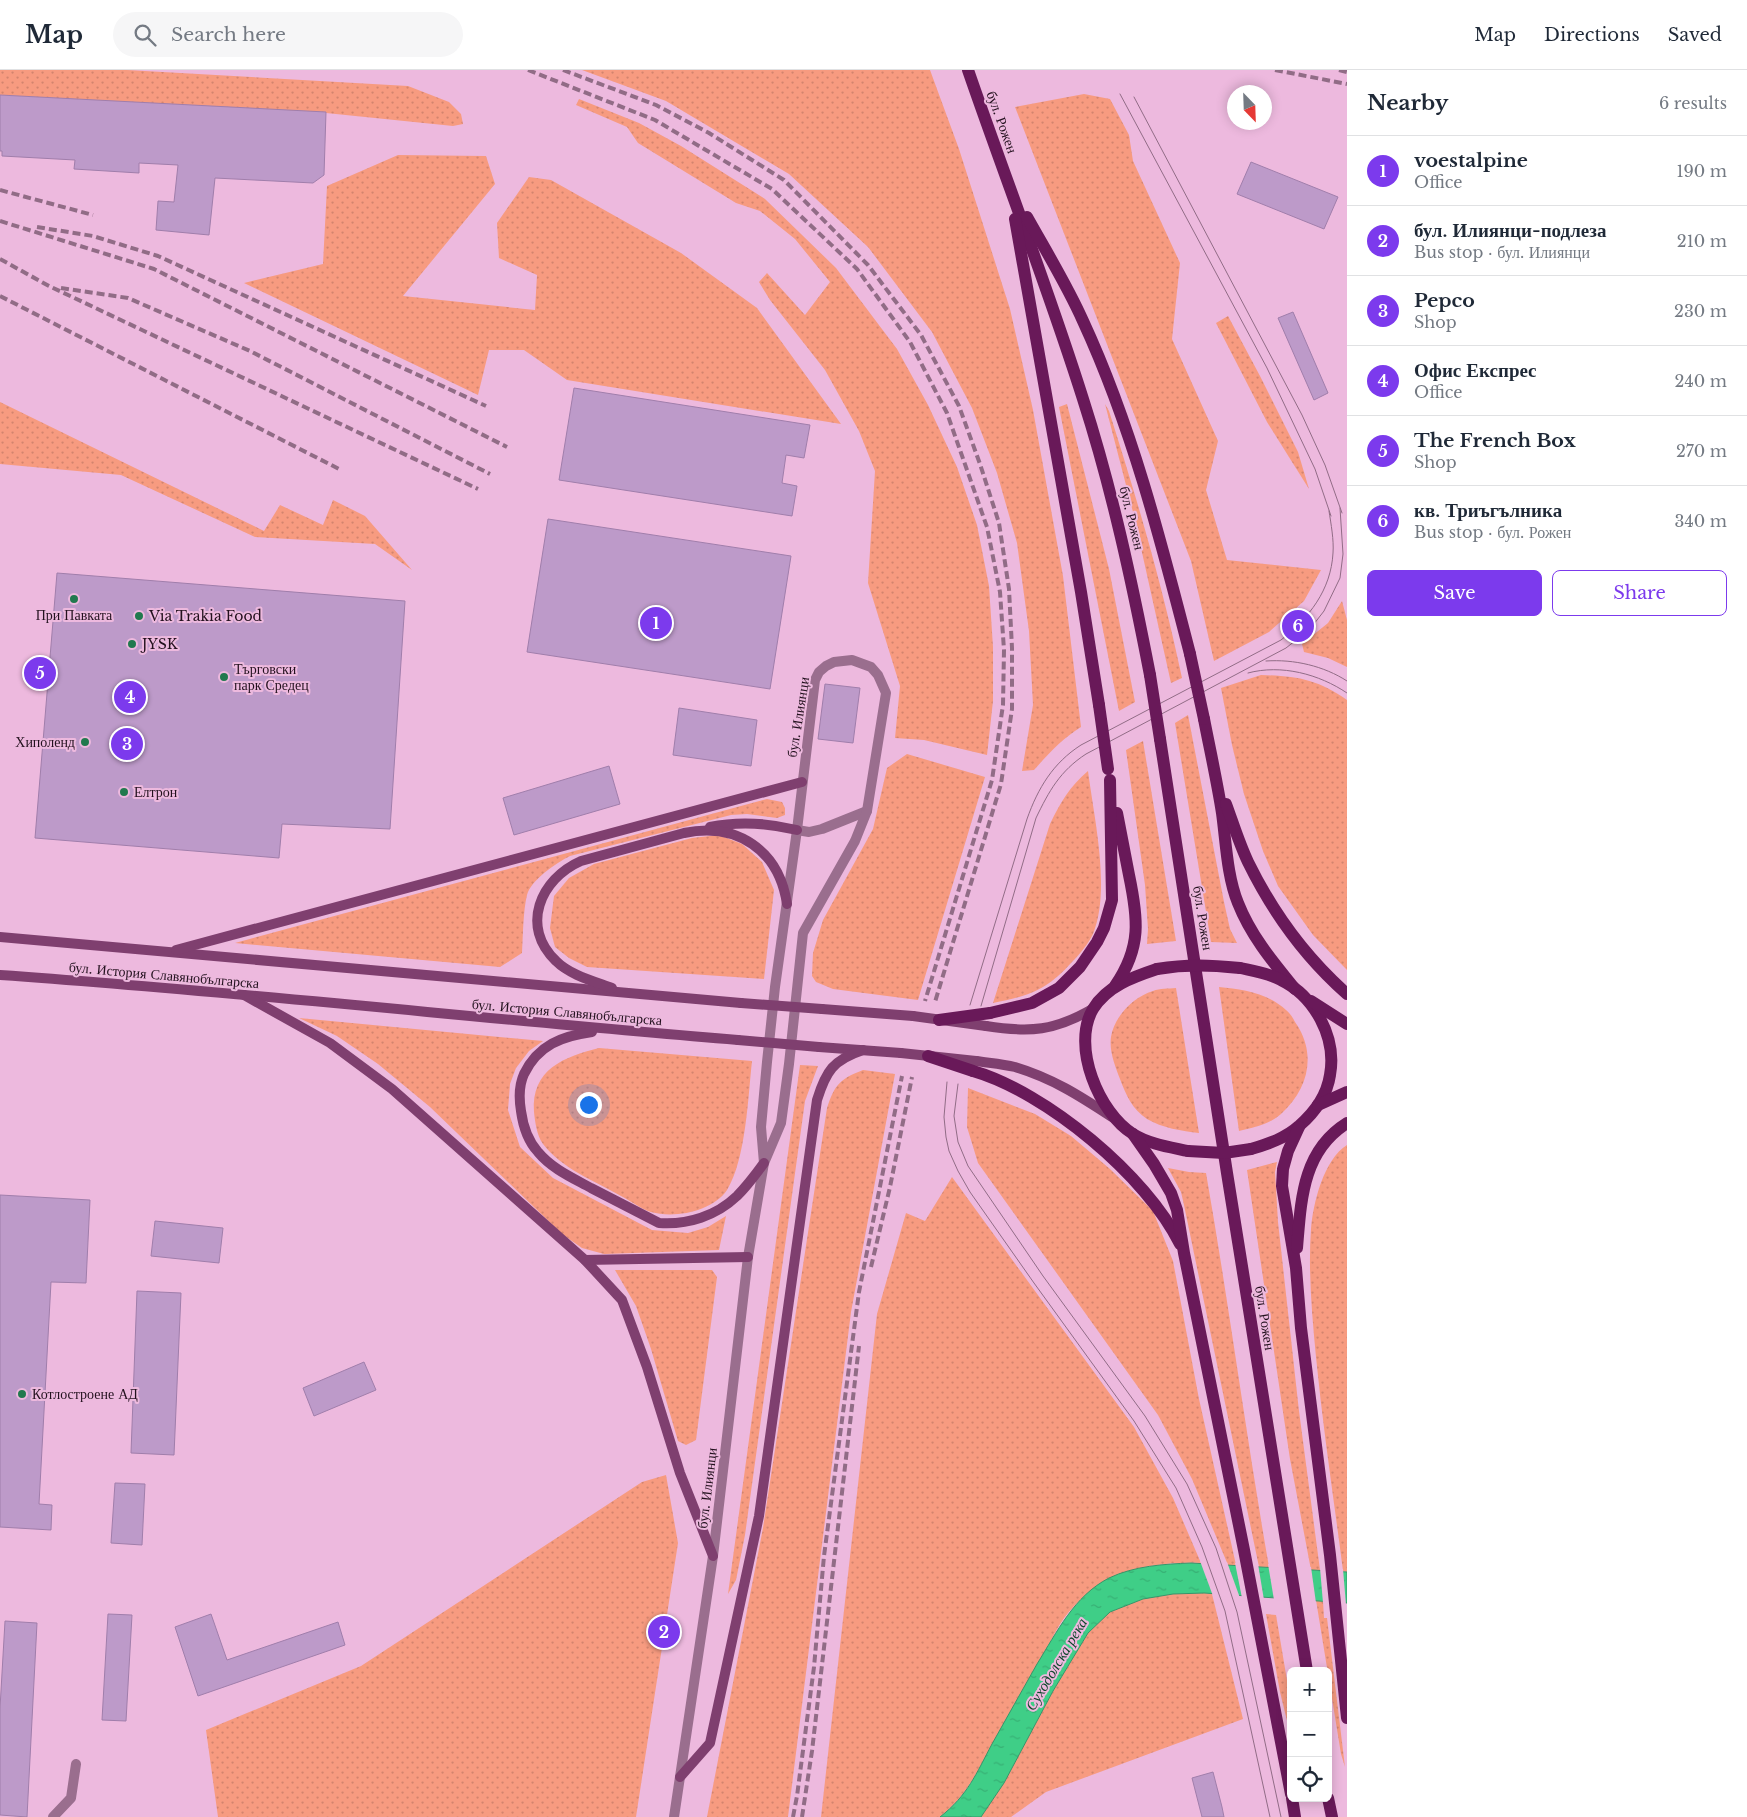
<!DOCTYPE html>
<meta charset="utf-8">
<style>
:root{--surface:#fff;--page:#f6f6f7;--text:#1f2937;--muted:#747a83;--line:#e0e1e3;--accent:#7c3aed}
body{margin:0;font-family:"Libre Baskerville",serif;background:var(--page);color:var(--text)}
.controls{position:absolute;right:15px;bottom:15px;display:grid;overflow:hidden;border-radius:8px;box-shadow:0 2px 12px #0003}
.controls button{width:45px;height:45px;display:grid;place-items:center;padding:0;border:0;border-bottom:1px solid var(--line);background:var(--surface);color:var(--text);font:25px sans-serif}
.compass{position:absolute;left:1227px;top:15px;width:45px;height:45px;border-radius:50%;background:var(--surface);box-shadow:0 2px 12px #0003;rotate:157deg}
.you{position:absolute;left:588px;top:1034px;width:18px;height:18px;margin:-12px;border:4px solid #fff;border-radius:50%;background:#1a73e8;box-shadow:0 0 0 8px #1a73e833}
.badge{display:grid;place-items:center;width:32px;height:32px;border-radius:50%;background:var(--accent);color:#fff;font-size:16px;font-weight:700}
.pin{position:absolute;translate:-50% -50%;border:2px solid #fff;box-shadow:0 1px 5px #0006}
.list{margin:0;padding:0;list-style:none}
h2{display:flex;justify-content:space-between;align-items:center;height:65px;margin:0;padding:0 20px;font-size:21px}
h2 small{font-size:16px;font-weight:400;color:var(--muted)}
.list li{display:grid;grid-template-columns:32px 1fr auto;gap:15px;align-items:center;box-sizing:border-box;height:70px;padding:0 20px;border-top:1px solid var(--line)}
.list b{display:block;font-size:19px;white-space:nowrap}
.list p{margin:0;font-size:16px;white-space:nowrap;color:var(--muted)}
.list em{font-size:16px;font-style:normal;color:var(--muted)}
.actions{display:flex;gap:10px;padding:15px 20px}
.actions a{flex:1;padding:11px 0;border:1px solid var(--accent);border-radius:8px;text-align:center;font-size:18px;color:var(--accent)}
.actions .main{background:var(--accent);color:#fff}
.icon{flex:none;width:28px;height:28px;fill:none;stroke:currentColor;stroke-width:2;stroke-linecap:round;stroke-linejoin:round}
.map{position:relative;flex:none;width:1347px;height:1747px;overflow:hidden}
header{display:flex;align-items:center;gap:30px;box-sizing:border-box;height:70px;padding:0 25px;background:var(--surface);border-bottom:1px solid var(--line)}
header strong{font-size:24px}
nav{display:flex;gap:28px;margin-inline-start:auto;font-size:18px}
.search{width:350px;height:45px;background:var(--page);display:flex;align-items:center;gap:12px;box-sizing:border-box;padding:0 18px;border-radius:28px;color:var(--muted);font-size:19px}
main{display:flex}
aside{flex:1;background:var(--surface)}
.map>svg:first-child{display:block}
</style>
<header>
<strong>Map</strong>
<div class="search"><svg class="icon" aria-label="search" viewBox="0 0 24 24"><circle cx="10" cy="10" r="6"/><path d="M15 15l6 6"/></svg>Search here</div>
<nav><a>Map</a><a>Directions</a><a>Saved</a></nav>
</header>
<main>
<div class="map">
<svg width="1347" height="1747" viewBox="0 0 1347 1747">
<defs>
<pattern id="grass-dots" width="8" height="8" patternUnits="userSpaceOnUse" patternTransform="scale(1.25)"><rect width="8" height="8" fill="#f79b80"/><path d="M2 2h.1M6 6h.1" fill="none" stroke="#d3846e" stroke-width="1.8" stroke-linecap="round"/></pattern>
<pattern id="water-ripples" width="26" height="14" patternUnits="userSpaceOnUse" patternTransform="scale(1.25)"><rect width="26" height="14" fill="#3fce87"/><path d="M2 4q2-2 4 0t4 0M15 11q2-2 4 0t4 0" fill="none" stroke="#37b074"/></pattern>
</defs>
<rect width="100%" height="100%" fill="#edb9de"/>
<g fill="url(#grass-dots)">
<path d="M0,0H127L408,16L449,32L461,44L463,54L453,56L326,43L0,25Z"/>
<path d="M582,0H930L959,79L1010,239L1033,340L1063,506L1081,657C1062,669 1049,683 1034,700L1022,701L1033,635L1029,561L1017,473L997,403L972,338L932,262L868,177L789,104L666,31Z"/>
<path d="M1084,24L1110,29L1129,65L1133,91L1180,193L1172,269L1218,371L1206,420L1227,490L1321,500L1304,531L1269,562L1214,591L1191,491L1015,37Z"/>
<path d="M579,29L639,53L681,76L765,129L836,198L897,279L928,335L957,397L977,455L989,516L993,577V631L987,685L924,670L895,668L900,616L868,513L875,401L859,361L825,300L770,230L759,212L767,203L805,245L830,212L795,169L760,141L736,133L638,73L627,57L576,35Z"/>
<path d="M398,85L486,86L495,114L403,226L535,240L537,205L499,188L497,153L529,107L551,110L681,183L757,238L841,354L567,310L524,280H489L478,325L244,213L323,194L327,116Z"/>
<path d="M1228,246L1260,306L1298,382L1309,419L1267,352L1216,253Z"/>
<path d="M0,332L264,461L280,435L323,455L333,430L365,446L412,500L375,474L255,467L121,405L0,394Z"/>
<path d="M1067,334L1109,499L1135,632L1119,641L1059,337Z"/>
<path d="M1105,334L1109,341C1137,429 1163,517 1182,608L1171,613L1133,442Z"/>
<path d="M1342,531L1347,550V597L1328,588L1304,582L1302,574L1328,553Z"/>
<path d="M1261,605C1296,606 1317,609 1347,630V900L1313,865L1278,816L1263,781L1244,724L1232,675L1221,618Z"/>
<path d="M1188,645L1224,832L1230,859L1237,873L1211,872L1175,653Z"/>
<path d="M1143,671L1176,871L1147,874L1148,859L1145,815L1126,680Z"/>
<path d="M907,684L985,707L918,930L833,919L816,912L812,906L813,883L823,850L873,759L887,698Z"/>
<path d="M1088,701C1094,748 1111,820 1093,864C1088,874 1080,884 1072,892C1047,920 1029,926 993,933L1050,754C1060,733 1070,716 1088,701Z"/>
<path d="M767,729L782,732L785,738V745L777,748L747,744L731,745L570,786C556,793 531,810 527,825C523,841 523,867 522,883L500,897L235,873Z"/>
<path d="M719,765L742,774L762,792L774,820L764,909L587,897L569,888L555,877L550,858L554,826L569,808L594,794L692,768Z"/>
<path d="M1219,917C1242,919 1268,923 1286,940C1290,943 1293,948 1295,952C1317,983 1309,1019 1281,1044C1270,1054 1253,1058 1239,1061Z"/>
<path d="M1176,918L1199,1063C1182,1061 1162,1058 1147,1049C1132,1039 1126,1025 1120,1009C1115,996 1109,981 1111,967C1114,947 1133,927 1153,921C1160,918 1168,919 1176,918Z"/>
<path d="M299,948L543,971L529,981L516,998L510,1014L508,1040L520,1077L553,1108L652,1160L688,1163L708,1157L726,1146L719,1180L604,1184L582,1178L562,1164L430,1037L378,994L337,966Z"/>
<path d="M599,978L752,991C748,1027 746,1089 727,1120C713,1141 675,1149 651,1142C641,1139 631,1131 621,1126C595,1111 562,1099 543,1074C537,1066 535,1052 534,1042C531,999 564,987 599,978Z"/>
<path d="M800,995L818,996L805,1031L745,1465L736,1510L728,1524Z"/>
<path d="M863,1000L895,1004L851,1242L788,1747H707L763,1458L827,1038C835,1014 840,1009 863,1000Z"/>
<path d="M968,1018L1035,1044L1071,1066L1110,1099L1153,1141L1173,1191L1199,1329L1236,1495H1228L1192,1409L1158,1345L978,1093L967,1057Z"/>
<path d="M1347,1075V1502L1343,1501C1334,1430 1323,1359 1316,1287C1312,1245 1308,1201 1311,1159C1313,1133 1324,1089 1347,1075Z"/>
<path d="M1277,1092L1275,1102L1278,1152L1299,1341L1320,1500H1311L1290,1389L1247,1100Z"/>
<path d="M1168,1098L1189,1102L1206,1103C1229,1234 1246,1366 1269,1497H1259L1184,1135L1181,1122Z"/>
<path d="M952,1107L1134,1357L1173,1428L1201,1493C1149,1491 1102,1502 1068,1543C1057,1556 1050,1574 1041,1589C1025,1616 1009,1643 994,1671C977,1702 968,1724 940,1747H821L877,1244L906,1143L925,1151Z"/>
<path d="M615,1200H712L717,1207L696,1370L686,1375L678,1371L651,1279L636,1236Z"/>
<path d="M666,1405L678,1473L636,1747H218L206,1660L361,1596L642,1412Z"/>
<path d="M1204,1523L1212,1524L1243,1649L1046,1722L1011,1747H981L1004,1713L1053,1621L1088,1563L1110,1542L1143,1529L1173,1524Z"/>
<path d="M1316,1530L1323,1531L1324,1548H1327L1345,1697L1341,1684Z"/>
<path d="M1266,1544L1276,1545L1291,1634V1667L1280,1622Z"/>
</g>
<path fill="url(#water-ripples)" stroke="#379568" d="M1191,1493L1347,1502V1533L1204,1523L1173,1524L1143,1529L1110,1542L1088,1563L1053,1621L1004,1713L983,1744L981,1747H940C968,1725 976,1704 992,1674C1007,1647 1022,1621 1037,1594C1057,1562 1074,1526 1109,1508C1134,1496 1164,1494 1191,1493Z"/>
<g fill="#edb9de">
<path d="M1200,1491L1227,1492L1240,1528L1213,1526Z"/>
<path d="M1235,1493L1258,1494L1264,1530L1242,1528Z"/>
<path d="M1268,1494L1311,1497L1316,1533L1274,1530Z"/>
<path d="M1320,1498L1343,1499L1346,1535L1323,1533Z"/>
</g>
<g fill="#bd9ac9" stroke="#a07eab">
<path d="M0,25L326,42L324,105L313,113L215,108L209,165L156,160L158,131L174,132L178,95L139,93V103L74,99L75,90L2,86V81H0Z"/>
<path d="M1251,92L1338,127L1324,159L1237,124Z"/>
<path d="M1293,242L1328,323L1314,330L1278,248Z"/>
<path d="M574,318L810,355L804,388L786,385L782,413L797,416L792,446L559,410Z"/>
<path d="M548,449L791,486L770,619L527,582Z"/>
<path d="M57,503L405,531L390,759L282,754L279,788L35,768Z"/>
<path d="M825,614L860,618L853,673L818,669Z"/>
<path d="M679,638L757,650L751,696L673,685Z"/>
<path d="M609,696L620,734L514,765L503,728Z"/>
<path d="M0,1125L90,1130L86,1213L51,1212L39,1434L52,1435L51,1460L0,1457Z"/>
<path d="M155,1151L223,1158L219,1193L151,1186Z"/>
<path d="M137,1221L181,1223L174,1385L131,1383Z"/>
<path d="M364,1292L376,1320L314,1346L303,1318Z"/>
<path d="M115,1413L145,1414L142,1475L111,1473Z"/>
<path d="M108,1544L132,1545L126,1651L102,1650Z"/>
<path d="M211,1544L227,1590L338,1552L345,1575L198,1626L175,1557Z"/>
<path d="M5,1551L37,1553L27,1747L0,1745V1638Z"/>
<path d="M1213,1702L1222,1737L1224,1747H1202L1192,1708Z"/>
</g>
<g fill="none" stroke-linecap="round" stroke-linejoin="round">
<path stroke="#9a6e8e" stroke-width="10" d="M53,1747L71,1728L76,1694"/>
<g stroke="#9a6e8e" stroke-width="10">
<path d="M797,760L809,762L822,759L867,741"/>
<path d="M674,1747L713,1486L748,1187L764,1093L781,1053L789,994L803,863L855,771L867,741L886,623L878,605L871,597L852,590L834,592L826,596L819,602L815,610L797,760L775,917L767,992L761,1057L764,1093"/>
</g>
<g stroke="#7f3f6f" stroke-width="10">
<path d="M710,757C739,751 768,753 797,760"/>
<path d="M0,867L741,933"/>
<path d="M176,880L802,712"/>
<path d="M0,905C246,922 492,950 738,970"/>
<path d="M612,918C593,911 570,905 556,891C520,857 540,809 581,791L684,763C737,752 779,780 787,834"/>
<path d="M244,925L330,973L392,1019L585,1190L622,1230L647,1297L680,1403L713,1486"/>
<path d="M822,939L913,946"/>
<path d="M986,956C1030,963 1055,961 1094,938"/>
<path d="M592,962C562,966 538,975 524,1004C519,1015 519,1029 521,1041C523,1056 528,1071 538,1082C552,1099 573,1108 591,1118C614,1130 636,1141 659,1153C688,1155 716,1146 737,1126C747,1116 756,1104 764,1093"/>
<path d="M819,977L901,983"/>
<path d="M976,991C989,993 1002,994 1015,997C1052,1008 1080,1026 1112,1047"/>
<path d="M585,1190L748,1187"/>
<path d="M680,1707L710,1673L759,1446L817,1030C826,1001 833,990 863,980"/>
</g>
<g stroke="#691959" stroke-width="12">
<path d="M968,0C1006,110 1048,218 1083,329C1112,419 1132,512 1150,605"/>
<path d="M1027,147C1046,181 1067,215 1083,251C1132,357 1161,471 1190,584"/>
<path d="M1015,149L1081,522L1099,635"/>
<path d="M1204,649C1210,680 1217,711 1222,743C1226,772 1227,806 1238,833C1251,866 1273,892 1295,919"/>
<path d="M1160,669L1227,1103L1307,1601"/>
<path d="M1226,734C1233,753 1239,773 1248,792C1272,841 1305,887 1347,924"/>
<path d="M1240,898C1254,901 1268,903 1281,910C1314,926 1337,967 1330,1005C1327,1025 1314,1043 1299,1056C1286,1068 1268,1074 1251,1079"/>
<path d="M1157,899C1133,907 1107,916 1093,939C1071,976 1099,1043 1133,1064C1149,1074 1170,1077 1188,1081"/>
<path d="M1115,916C1142,877 1138,848 1129,805C1125,784 1121,764 1117,743"/>
<path d="M1311,931L1347,954"/>
<path d="M990,943L1032,933L1059,918L1080,897L1097,872L1104,858L1112,830L1110,710"/>
<path d="M973,1001C1046,1022 1147,1106 1180,1174"/>
<path d="M1318,1035L1347,1022"/>
<path d="M1299,1057L1288,1081L1283,1099L1282,1116L1296,1198L1301,1258L1330,1485L1347,1648"/>
<path d="M1133,1064L1154,1094L1171,1123L1177,1140L1184,1183L1244,1480L1291,1724"/>
<path d="M1297,1178C1301,1131 1302,1081 1347,1053"/>
<path d="M1292,1728L1295,1747"/>
<path d="M1328,1728L1332,1747"/>
</g>
<g stroke="#916c86" stroke-width="1">
<path d="M1120,24L1267,298L1315,399L1331,446"/>
<path d="M1134,27L1302,345L1325,395L1342,443"/>
<path d="M1266,591C1294,589 1324,596 1347,611"/>
<path d="M1248,603C1281,594 1319,604 1347,623"/>
<path d="M970,935L1027,749C1038,718 1053,693 1081,675L1281,570C1309,548 1331,520 1333,483C1334,470 1331,454 1329,441"/>
<path d="M981,936L1036,748C1049,721 1060,701 1086,684L1286,578L1310,559L1324,541L1340,508L1343,484L1340,438"/>
<path d="M947,1012L944,1047L946,1067L949,1081L958,1101L970,1122L1034,1213L1134,1351L1176,1418L1202,1477L1225,1541L1270,1747"/>
<path d="M958,1014L954,1046L958,1072L968,1096L1043,1206L1145,1346L1187,1414L1216,1478L1237,1542L1281,1747"/>
</g>
<g stroke="#916c86" stroke-width="4" stroke-dasharray="8 4" stroke-linecap="butt">
<path d="M528,0L655,50L772,119L857,199L910,272L947,343L987,457L1000,522L1004,580L1003,635L992,710L925,931"/>
<path d="M563,0L656,35L709,63L784,110L868,195L921,265L959,336L980,394L999,453L1009,519L1012,578V639L1001,714L935,932"/>
<path d="M1275,0L1347,14"/>
<path d="M1339,0L1347,2"/>
<path d="M0,120L93,145"/>
<path d="M0,151L154,199L507,377"/>
<path d="M37,157L93,166L158,186L486,336"/>
<path d="M0,189L49,216L478,419"/>
<path d="M61,218L128,228L250,281L490,404"/>
<path d="M0,226L341,400"/>
<path d="M871,1197L890,1117L912,1007"/>
<path d="M793,1747L797,1726L814,1597L824,1486L859,1222L902,1006"/>
<path d="M802,1747L812,1681L859,1276"/>
</g>
<g stroke="#7f3f6f" stroke-width="10">
<path d="M741,933L822,939"/>
<path d="M913,946L986,956"/>
<path d="M738,970L819,977"/>
<path d="M901,983L976,991"/>
</g>
<g stroke="#691959" stroke-width="12">
<path d="M1190,584L1204,649"/>
<path d="M1150,605L1160,669"/>
<path d="M1099,635L1108,699"/>
<path d="M1157,899C1187,894 1210,895 1240,898"/>
<path d="M939,950L990,943"/>
<path d="M928,986L973,1001"/>
<path d="M1188,1081L1224,1083L1251,1079"/>
</g>
</g>
<g fill="#21794e" stroke="#edb9de" stroke-width="2">
<circle cx="74" cy="529" r="5"/>
<circle cx="139" cy="546" r="5"/>
<circle cx="132" cy="574" r="5"/>
<circle cx="224" cy="607" r="5"/>
<circle cx="85" cy="672" r="5"/>
<circle cx="124" cy="722" r="5"/>
<circle cx="22" cy="1324" r="5"/>
</g>
<g text-anchor="middle" dominant-baseline="central" stroke-width="4" stroke-linejoin="round" paint-order="stroke">
<g font-size="14" fill="#23111e" stroke="#edb9de">
<text transform="translate(1002 52) rotate(70)">бул. Рожен</text>
<text transform="translate(1132 448) rotate(76)">бул. Рожен</text>
<text transform="translate(798 647) rotate(-81)">бул. Илиянци</text>
<text transform="translate(1203 848) rotate(81)">бул. Рожен</text>
<text transform="translate(164 905) rotate(5)">бул. История Славянобългарска</text>
<text transform="translate(567 942) rotate(5)">бул. История Славянобългарска</text>
<text transform="translate(1265 1248) rotate(81)">бул. Рожен</text>
<text transform="translate(707 1418) rotate(-83)">бул. Илиянци</text>
</g>
<g font-size="14" fill="#23111e" stroke="#edb9de" text-anchor="start">
<text x="74" y="545" text-anchor="middle">При Павката</text>
<text x="149" y="546">Via Trakia Food</text>
<text x="142" y="574">JYSK</text>
<text x="234" y="599">Търговски<tspan x="234" dy="16">парк Средец</tspan></text>
<text x="75" y="672" text-anchor="end">Хиполенд</text>
<text x="134" y="722">Елтрон</text>
<text x="32" y="1324">Котлостроене АД</text>
</g>
<g font-size="15" font-style="italic" fill="#0d472b" stroke="#edb9de">
<text transform="translate(1056 1594) rotate(-59)">Суходолска река</text>
</g>
</g>
</svg>
<div class="controls">
<button>+</button>
<button>−</button>
<button><svg class="icon" aria-label="locate" viewBox="0 0 24 24"><circle cx="12" cy="12" r="6"/><path d="M12 2v4M12 18v4M2 12h4M18 12h4"/></svg></button>
</div>
<svg class="compass" viewBox="-18 -18 36 36"><path d="M0-13l5 13h-10z" fill="#e53935"/><path d="M0 13l5-13h-10z" fill="#747a83"/></svg>
<div class="you"></div>
<div class="pin badge" style="left:656px;top:553px">1</div>
<div class="pin badge" style="left:664px;top:1562px">2</div>
<div class="pin badge" style="left:127px;top:674px">3</div>
<div class="pin badge" style="left:130px;top:627px">4</div>
<div class="pin badge" style="left:40px;top:603px">5</div>
<div class="pin badge" style="left:1298px;top:556px">6</div>
</div>
<aside>
<h2>Nearby<small>6 results</small></h2>
<ul class="list">
<li><span class="badge">1</span><div><b>voestalpine</b><p>Office</p></div><em>190 m</em></li>
<li><span class="badge">2</span><div><b>бул. Илиянци-подлеза</b><p>Bus stop · бул. Илиянци</p></div><em>210 m</em></li>
<li><span class="badge">3</span><div><b>Pepco</b><p>Shop</p></div><em>230 m</em></li>
<li><span class="badge">4</span><div><b>Офис Експрес</b><p>Office</p></div><em>240 m</em></li>
<li><span class="badge">5</span><div><b>The French Box</b><p>Shop</p></div><em>270 m</em></li>
<li><span class="badge">6</span><div><b>кв. Триъгълника</b><p>Bus stop · бул. Рожен</p></div><em>340 m</em></li>
</ul>
<div class="actions"><a class="main">Save</a><a>Share</a></div>
</aside>
</main>
